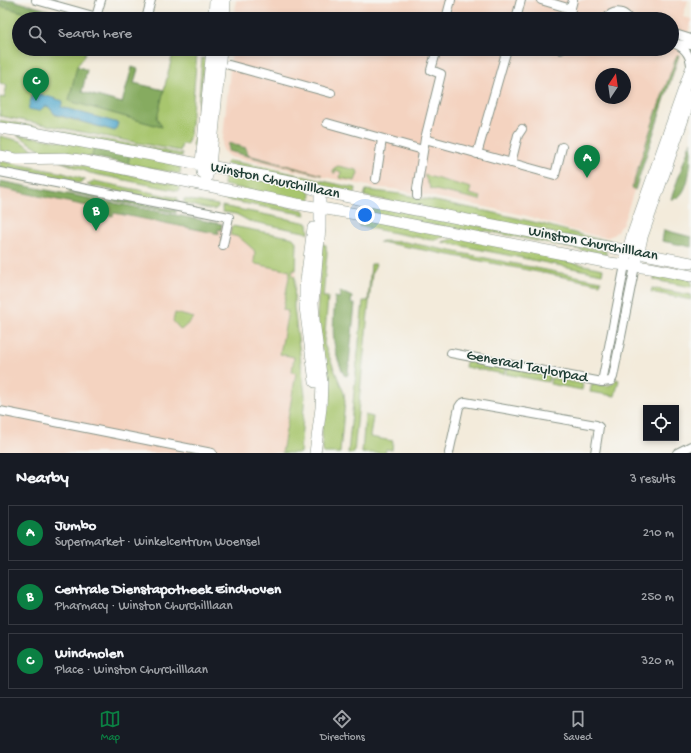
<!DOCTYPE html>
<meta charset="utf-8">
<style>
:root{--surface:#171b24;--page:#20242c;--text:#f1f3f6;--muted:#9ea1a6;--line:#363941;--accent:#0b8043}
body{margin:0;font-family:"Gochi Hand",sans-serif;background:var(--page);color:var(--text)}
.controls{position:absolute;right:12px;bottom:12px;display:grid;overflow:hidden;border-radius:0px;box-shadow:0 2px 6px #0003}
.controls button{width:36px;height:36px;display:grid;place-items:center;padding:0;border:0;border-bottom:1px solid var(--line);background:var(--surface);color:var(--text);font:20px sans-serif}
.compass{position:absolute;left:595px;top:68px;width:36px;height:36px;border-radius:50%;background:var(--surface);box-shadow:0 2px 6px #0003;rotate:13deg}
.you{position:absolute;left:365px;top:215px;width:14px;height:14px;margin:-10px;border:3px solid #fff;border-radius:50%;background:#1a73e8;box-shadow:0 0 0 6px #1a73e833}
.badge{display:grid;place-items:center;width:26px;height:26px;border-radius:50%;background:var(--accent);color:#fff;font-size:13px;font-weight:700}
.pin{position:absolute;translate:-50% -33px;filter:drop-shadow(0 1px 2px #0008)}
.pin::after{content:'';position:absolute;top:21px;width:14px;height:12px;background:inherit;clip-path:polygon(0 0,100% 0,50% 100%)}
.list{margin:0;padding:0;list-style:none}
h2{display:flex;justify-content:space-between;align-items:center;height:52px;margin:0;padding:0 16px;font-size:17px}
h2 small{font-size:13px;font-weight:400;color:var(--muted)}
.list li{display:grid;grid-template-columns:26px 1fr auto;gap:12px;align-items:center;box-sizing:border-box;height:56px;margin:0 8px 8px;padding:0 8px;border:1px solid var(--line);border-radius:0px}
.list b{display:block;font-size:15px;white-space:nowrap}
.list p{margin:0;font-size:13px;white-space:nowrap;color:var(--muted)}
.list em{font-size:13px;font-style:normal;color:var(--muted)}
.icon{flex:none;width:22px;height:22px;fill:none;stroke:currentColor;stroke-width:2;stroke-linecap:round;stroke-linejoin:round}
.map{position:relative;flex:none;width:691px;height:453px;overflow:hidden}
.search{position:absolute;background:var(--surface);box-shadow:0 2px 6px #0003;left:12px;right:12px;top:12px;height:44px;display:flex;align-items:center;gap:10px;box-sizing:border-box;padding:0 14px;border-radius:22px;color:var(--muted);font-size:15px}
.sheet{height:244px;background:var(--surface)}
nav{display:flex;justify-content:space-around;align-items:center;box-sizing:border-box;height:56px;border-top:1px solid var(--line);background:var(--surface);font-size:11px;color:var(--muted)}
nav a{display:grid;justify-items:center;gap:2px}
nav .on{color:var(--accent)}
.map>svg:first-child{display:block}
</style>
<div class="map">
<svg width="691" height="453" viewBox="0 0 691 453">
<rect width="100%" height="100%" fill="#f6f6f2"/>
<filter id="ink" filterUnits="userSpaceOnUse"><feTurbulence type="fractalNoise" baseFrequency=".025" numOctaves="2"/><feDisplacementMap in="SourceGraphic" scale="8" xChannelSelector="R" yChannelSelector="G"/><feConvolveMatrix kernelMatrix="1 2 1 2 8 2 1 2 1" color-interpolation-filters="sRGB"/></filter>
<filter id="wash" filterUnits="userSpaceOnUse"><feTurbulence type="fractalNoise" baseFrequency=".012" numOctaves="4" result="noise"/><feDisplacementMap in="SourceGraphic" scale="16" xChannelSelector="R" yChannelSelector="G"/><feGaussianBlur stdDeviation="0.9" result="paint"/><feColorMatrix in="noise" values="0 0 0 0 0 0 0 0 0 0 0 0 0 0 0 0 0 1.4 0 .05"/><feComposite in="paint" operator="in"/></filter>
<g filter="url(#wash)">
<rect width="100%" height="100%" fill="#f3ebdb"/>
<g fill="#f4d3c0" fill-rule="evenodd">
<path d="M236,0H688L683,17L691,19V23L623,223L616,232L613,235L608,237H600L564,228L528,216L495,209L394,189L373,187L230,157L225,153L222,147L232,49H672V19H235ZM601,74H625V98H601Z"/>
<path d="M0,183L259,232L294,261L297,267L289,314L299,349L303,394L299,453H0Z"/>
</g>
<g fill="#a8c66e" stroke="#648251" fill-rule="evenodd">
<path d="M0,6L50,19H19V49H86L84,57L77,66L69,101L162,127L157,118L174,49H184L197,53L190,135L187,144H182L180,151L0,116V97L4,98L7,85L0,83ZM33,93L63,101L61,107L118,123L115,131L55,115L49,107L45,106L42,108Z"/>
<path d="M202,58L208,59L203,73L196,146L192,145L196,133Z"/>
<path d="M0,120L182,154V157L0,124Z"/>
<path d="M17,135L94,146L92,157L51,156Z"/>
<path d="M0,136L20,141L43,156L0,153Z"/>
<path d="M130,153L181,163L180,174L128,164Z"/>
<path d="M0,161L63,173L86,180L78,183L0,169Z"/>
<path d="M60,161L179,185V191L90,173Z"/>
<path d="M228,161C271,167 313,180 356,188L355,194L225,164Z"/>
<path d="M338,166L357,170L358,173L355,181L340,178L341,172L336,170L335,173H333L334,168Z"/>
<path d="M225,172L300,186L311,192L310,203L224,185Z"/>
<path d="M424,175L471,188L469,194L481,197L480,200L431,189Z"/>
<path d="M94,181L178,198V203L87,185Z"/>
<path d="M366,190L400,194L495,213L546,225L596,239L609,240L608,244L364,196Z"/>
<path d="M223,193L303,210L306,215L222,199Z"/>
<path d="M184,199L218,205V207L214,210L186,204L184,202Z"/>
<path d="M363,203L606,251V255L487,231L475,232L361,213Z"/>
<path d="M222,206L308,223L309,233L249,221L236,214L223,212L222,210Z"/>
<path d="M360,218L451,235L431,240L359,226Z"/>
<path d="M232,226L290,237L293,238L297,243L296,270H293L292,276L295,277L294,307L305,395L300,453H282L296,373L292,372L294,357L280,354L288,311L283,310L290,271L256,264L254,262L255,253L254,250L239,237L230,235Z"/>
<path d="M461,237L542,253L556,259L603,269L602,274L442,242Z"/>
<path d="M382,241L405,242L601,281L600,284L398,245L379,242Z"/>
<path d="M322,244L326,245V249L327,253L323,297H328L324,344L344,393L345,402L340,453H323L317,316Z"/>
<path d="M371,264H376L372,273L354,453H348L363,301H368Z"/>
<path d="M655,272L691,279V287L654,280Z"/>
<path d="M652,288L691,295V300L651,292Z"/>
<path d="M175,313L194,318L181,330L173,321Z"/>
<path d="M473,360L506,366L504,374L465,367L466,362Z"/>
<path d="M508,367L550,375L548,382L506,374Z"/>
<path d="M551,378L583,384L582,390L550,384Z"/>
<path d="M616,379L619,380L615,396L590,392L592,383C601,385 612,389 616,379Z"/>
<path d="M365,415L373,417L370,437L393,441L392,450L386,449L385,453H362Z"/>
</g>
<g fill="#86ab61" stroke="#52744a">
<path d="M0,0H12L80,19H50L0,6Z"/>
<path d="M677,55H679L635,190L632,188L639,165L656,113Z"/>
<path d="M77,66L87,70L82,92L122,103L132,67L138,69L134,83L164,90L157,118L162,127L69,101Z"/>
<path d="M691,141C691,157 691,200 671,199Z"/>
<path d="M229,143L246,148L248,155L322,175L228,151Z"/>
<path d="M94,146L130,153L128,164L92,157Z"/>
<path d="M0,181L222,224L221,230L218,229V232L220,233V234L114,213L113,216L91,211L87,206L0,188Z"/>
<path d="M69,190L80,191L176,210V213L69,192Z"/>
<path d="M664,230L691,237V247L662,241Z"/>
<path d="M340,291L352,297L351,303L355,304L348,374L347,376L344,375C330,343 333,331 335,297L340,298Z"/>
</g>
<path fill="#4ca5ca" stroke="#36717f" d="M33,92L63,101L61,107L118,123L115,131L55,114L49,107L45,106L39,111L28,109Z"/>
</g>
<g filter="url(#ink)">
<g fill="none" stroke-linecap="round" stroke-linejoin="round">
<defs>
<g id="street">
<path d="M36,0L104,19"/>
<path d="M541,0L571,9"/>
<path d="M96,17L101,0"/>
<path d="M146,19L151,0"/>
<path d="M446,19L451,0"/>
<path d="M516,19L521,0"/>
<path d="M568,19L573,0"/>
<path d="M606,19C612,10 623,10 629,19"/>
<path d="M672,33L691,39"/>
<path d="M672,43C683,46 690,54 691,65"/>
<path d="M675,44L691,45"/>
<path d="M561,50V49"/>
<path d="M229,65L331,93"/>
<path d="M327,123L423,150"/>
<path d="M425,139L555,175L562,147"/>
<path d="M477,154L507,49"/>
<path d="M511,163L518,135L522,129"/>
<path d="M0,172L229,217L223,245"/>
<path d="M376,179L382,139"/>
<path d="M417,196V189L425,139L441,74L431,70L437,49"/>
<path d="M451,353L602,382L611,381L613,377L635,266"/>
<path d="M602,382L625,265"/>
<path d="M0,411L212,453"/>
<path d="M449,453L459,407L461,404L465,402L596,425L599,427L595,453"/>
<path d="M677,453L691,446"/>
</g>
<g id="secondary">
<path d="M214,19L215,0"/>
<path d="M224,19L225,0"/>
<path d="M0,128L29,132L295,182L320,191L359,199L691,263"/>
<path d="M0,156L16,159L65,158L80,160L297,204L356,214L610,263L650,268L691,276"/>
<path d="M202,172L201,163L212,49"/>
<path d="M204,185L210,166L221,49"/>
<path d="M313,228L305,288V307L315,382"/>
<path d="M626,258L632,236L691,69"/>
<path d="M637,260L642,237L691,96"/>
<path d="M315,453L321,408L322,383L314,320L313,302L320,228V191"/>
</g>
</defs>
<use href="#street" stroke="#899488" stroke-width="10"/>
<use href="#secondary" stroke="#899488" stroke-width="12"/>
<use href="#street" stroke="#fff" stroke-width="8"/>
<use href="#secondary" stroke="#fff" stroke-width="11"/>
</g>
</g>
<g text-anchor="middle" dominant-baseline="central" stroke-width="3" stroke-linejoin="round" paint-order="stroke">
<g font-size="15" fill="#1f3d34" stroke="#f6f6f2">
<text transform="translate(275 181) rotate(12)">Winston Churchilllaan</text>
<text transform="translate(593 244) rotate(11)">Winston Churchilllaan</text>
<text transform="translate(527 367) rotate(11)">Generaal Taylorpad</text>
</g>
</g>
</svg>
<div class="controls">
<button><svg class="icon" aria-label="locate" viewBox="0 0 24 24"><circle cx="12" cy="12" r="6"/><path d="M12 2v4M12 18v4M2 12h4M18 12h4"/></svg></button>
</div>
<svg class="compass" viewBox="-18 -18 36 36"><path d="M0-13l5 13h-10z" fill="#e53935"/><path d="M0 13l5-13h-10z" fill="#9ea1a6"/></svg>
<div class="you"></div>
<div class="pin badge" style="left:587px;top:178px">A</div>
<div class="pin badge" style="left:96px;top:231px">B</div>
<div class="pin badge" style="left:36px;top:101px">C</div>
<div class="search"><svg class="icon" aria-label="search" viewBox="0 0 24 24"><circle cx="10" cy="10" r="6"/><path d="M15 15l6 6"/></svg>Search here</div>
</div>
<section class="sheet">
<h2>Nearby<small>3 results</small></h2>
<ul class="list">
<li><span class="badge">A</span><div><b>Jumbo</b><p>Supermarket · Winkelcentrum Woensel</p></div><em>210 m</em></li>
<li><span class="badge">B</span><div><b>Centrale Dienstapotheek Eindhoven</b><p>Pharmacy · Winston Churchilllaan</p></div><em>250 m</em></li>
<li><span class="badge">C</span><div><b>Windmolen</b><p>Place · Winston Churchilllaan</p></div><em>320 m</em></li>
</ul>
</section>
<nav>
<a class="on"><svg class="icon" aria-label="map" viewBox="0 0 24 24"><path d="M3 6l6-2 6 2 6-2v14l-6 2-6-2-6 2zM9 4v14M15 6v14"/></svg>Map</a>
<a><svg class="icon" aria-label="directions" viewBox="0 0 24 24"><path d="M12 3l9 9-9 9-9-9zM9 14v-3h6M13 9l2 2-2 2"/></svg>Directions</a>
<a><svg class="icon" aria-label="saved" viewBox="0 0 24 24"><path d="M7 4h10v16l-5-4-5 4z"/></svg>Saved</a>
</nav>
